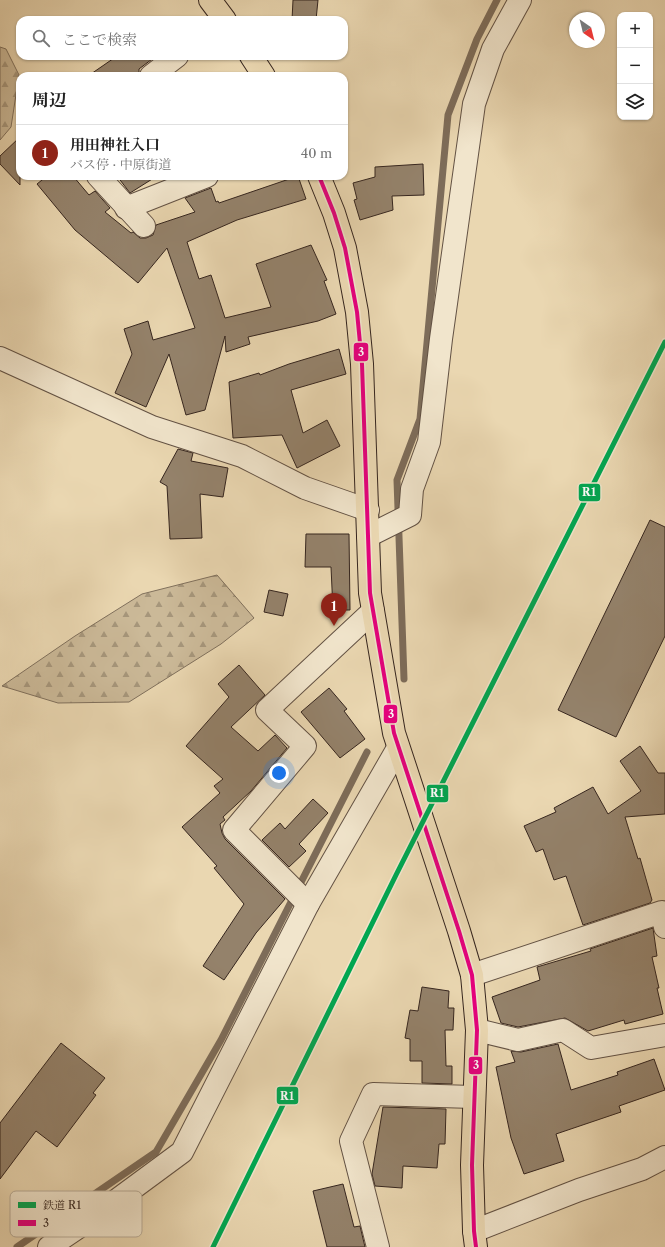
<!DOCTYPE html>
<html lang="ja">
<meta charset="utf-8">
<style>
:root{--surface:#fff;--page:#f2f2f2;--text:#222;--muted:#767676;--line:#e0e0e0;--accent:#8f2418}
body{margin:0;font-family:"Libre Caslon Text","Noto Serif JP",serif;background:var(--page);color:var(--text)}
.controls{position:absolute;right:12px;top:12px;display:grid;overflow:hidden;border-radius:8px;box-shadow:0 1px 3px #0004}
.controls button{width:36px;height:36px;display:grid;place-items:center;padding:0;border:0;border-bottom:1px solid var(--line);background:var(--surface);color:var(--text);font:20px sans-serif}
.compass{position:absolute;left:569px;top:12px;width:36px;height:36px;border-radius:50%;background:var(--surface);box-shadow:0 1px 3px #0004;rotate:145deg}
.you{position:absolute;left:279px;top:773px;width:14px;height:14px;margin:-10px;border:3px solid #fff;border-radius:50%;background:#1a73e8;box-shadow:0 0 0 6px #1a73e833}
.badge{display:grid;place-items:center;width:26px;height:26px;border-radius:50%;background:var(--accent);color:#fff;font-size:13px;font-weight:700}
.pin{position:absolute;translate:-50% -33px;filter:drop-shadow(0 1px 2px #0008)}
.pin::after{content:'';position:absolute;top:21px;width:14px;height:12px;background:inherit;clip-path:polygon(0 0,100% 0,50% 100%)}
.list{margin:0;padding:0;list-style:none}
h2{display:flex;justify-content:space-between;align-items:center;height:52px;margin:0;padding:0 16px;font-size:17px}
h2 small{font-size:13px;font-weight:400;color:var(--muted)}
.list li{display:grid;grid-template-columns:26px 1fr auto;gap:12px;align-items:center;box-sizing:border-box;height:56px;padding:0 16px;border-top:1px solid var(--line)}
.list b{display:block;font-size:15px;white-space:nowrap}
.list p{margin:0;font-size:13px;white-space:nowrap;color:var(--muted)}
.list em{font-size:13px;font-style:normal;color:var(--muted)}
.icon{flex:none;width:22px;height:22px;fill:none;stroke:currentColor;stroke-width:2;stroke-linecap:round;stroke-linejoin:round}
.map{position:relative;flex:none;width:665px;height:1247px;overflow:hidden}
.search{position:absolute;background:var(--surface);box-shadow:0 1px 3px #0004;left:16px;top:16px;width:332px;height:44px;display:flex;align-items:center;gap:10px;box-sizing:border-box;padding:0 14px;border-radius:12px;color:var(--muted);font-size:15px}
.panel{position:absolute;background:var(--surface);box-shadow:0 1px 3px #0004;left:16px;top:72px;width:332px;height:108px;border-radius:12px}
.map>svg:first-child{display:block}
</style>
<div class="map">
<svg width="665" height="1247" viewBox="0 0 665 1247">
<defs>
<pattern id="forest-firs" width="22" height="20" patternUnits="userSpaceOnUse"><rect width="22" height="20" fill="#cbb998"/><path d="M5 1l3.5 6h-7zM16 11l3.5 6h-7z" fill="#a6967b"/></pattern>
</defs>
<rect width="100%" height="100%" fill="#ead7b1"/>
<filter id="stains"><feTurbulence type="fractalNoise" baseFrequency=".005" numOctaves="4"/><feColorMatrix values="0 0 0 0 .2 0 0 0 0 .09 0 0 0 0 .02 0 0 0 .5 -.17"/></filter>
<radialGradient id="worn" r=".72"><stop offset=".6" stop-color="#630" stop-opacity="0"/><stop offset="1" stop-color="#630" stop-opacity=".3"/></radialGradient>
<g fill="url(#forest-firs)" stroke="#80705c">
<path d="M0,47L6,49L19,75L11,127L0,140Z"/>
<path d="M217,575L254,618L221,644L129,702L58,703L2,686L75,636L142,594Z"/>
</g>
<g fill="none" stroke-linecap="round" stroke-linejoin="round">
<g stroke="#7d6c59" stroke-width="7">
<path d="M404,679L397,480L420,419L448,115L477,39L497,0"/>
<path d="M17,1247L156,1152L221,1040L367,752"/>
</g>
</g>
<g fill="#94826b" stroke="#36261f">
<path d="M293,0H318L316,20H292Z"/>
<path d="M117,56H156L139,69V76H88Z"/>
<path d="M20,137V185L0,164V156Z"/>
<path d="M423,164L424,195L392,196L393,210L360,220L354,200L357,199L353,183L375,177V167Z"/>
<path d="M47,176H73L89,195L95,191L110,208L105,212L131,233L133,232L140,238H146L153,235L156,225L195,212L185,198L211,188L216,202L218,201L219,203L298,176L306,199L237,220L187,242L199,279L211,275L225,318L271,307L256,264L311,245L327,280L324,281L336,314L318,321L248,337L250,344L226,352L225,336L205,410L186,415L169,354L146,407L115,393L132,354L124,329L148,321L153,340L195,328L167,248L138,283L75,230L37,184Z"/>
<path d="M117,176H157L130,193Z"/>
<path d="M339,349L346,374L291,390L303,433L327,420L340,446L297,468L282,435L233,438L229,382L259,373L260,375L289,364Z"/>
<path d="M178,449L193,453L191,461L228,468L223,497L200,494L202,538L170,539L167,486L160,482Z"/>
<path d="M650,520L665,527V636L616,737L558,710Z"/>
<path d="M306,534H349L350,610H333L331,567H305Z"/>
<path d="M269,590L288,594L283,616L264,612Z"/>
<path d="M239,665L265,695L231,727L258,751L275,735L287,748L251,791L223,817L225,820L220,824L222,833L225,839L285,899L256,933L224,980L203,966L244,904L214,868L217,866L182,827L220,793L214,786L223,779L186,746L229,697L218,684Z"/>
<path d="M329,688L347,709L344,711L365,739L340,758L301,712Z"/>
<path d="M640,746L658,773H665V814L625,817L638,859L640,858L652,900L650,903L583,925L566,876L554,880L543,849L536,852L524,826L556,812L554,808L593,787L608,814L641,791L620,761Z"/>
<path d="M313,799L328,813L299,844L306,851L289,867L262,840L280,823L285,829Z"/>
<path d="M653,928L657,956L652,957L659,988H657L663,1014L625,1024L624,1020L588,1031L565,1018L518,1027L501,1023L492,997L540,980L537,967L591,951L590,949Z"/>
<path d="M422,987L449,991L448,1008H454L453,1030H445L446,1066H452V1084L422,1083V1061H410V1039L405,1038L410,1010L418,1011Z"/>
<path d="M61,1043L105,1078L93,1093L96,1095L57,1147L36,1131L0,1179V1123Z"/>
<path d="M558,1044L571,1090L618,1075L617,1072L654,1059L665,1090L619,1106L621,1112L556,1134L564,1161L524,1174L511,1138L496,1067L515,1062L511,1051L521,1052Z"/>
<path d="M383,1107L446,1109L445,1144H439L437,1168L403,1166L402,1188L375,1186L372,1174Z"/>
<path d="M343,1184L354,1227L360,1226L365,1247H327L313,1191Z"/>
</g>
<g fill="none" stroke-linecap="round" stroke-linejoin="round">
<defs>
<g id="minor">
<path d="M151,76L177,56"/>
<path d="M98,176L144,226"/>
<path d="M126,208L207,176"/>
<path d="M0,358L152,427L242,456L305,488L368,510"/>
<path d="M368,536L410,515L412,489L429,442L441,339L474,104L493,49L520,0"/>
<path d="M308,904L234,830L305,746L267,710L373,611"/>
<path d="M472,975L662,912L665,927"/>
<path d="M477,1030L518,1040L563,1030L591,1048L665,1035"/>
<path d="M474,1231L579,1190L642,1169L665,1157"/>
<path d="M49,1247L98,1214L182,1152L308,904L398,748"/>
<path d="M378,1247L351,1141L373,1094L473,1097"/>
</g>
<g id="major">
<path d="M210,0L225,20"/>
<path d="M251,56L264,76"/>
<path d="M319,176L334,213L345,248L357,312L362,364L370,593L394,733L459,931L472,975L477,1030L472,1165L474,1231L476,1247"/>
</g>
</defs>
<use href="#minor" stroke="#635244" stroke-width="24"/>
<use href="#major" stroke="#36261f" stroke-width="24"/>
<use href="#minor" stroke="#f1e5cc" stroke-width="22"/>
<use href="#major" stroke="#ead7b1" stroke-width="22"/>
<defs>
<path id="bus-1" d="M319,176L334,213L345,248L357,312L362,364L370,593L394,733L459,931L472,975L477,1030L472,1165L474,1231L476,1247"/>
</defs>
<use href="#bus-1" stroke="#f1e5cc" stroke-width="7"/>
<use href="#bus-1" stroke="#e5007d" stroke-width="4"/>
<defs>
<path id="rail-1" d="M213,1247L396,875L665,342"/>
</defs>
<use href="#rail-1" stroke="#f1e5cc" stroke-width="8"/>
<use href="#rail-1" stroke="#00a651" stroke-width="5"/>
</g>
<rect x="10" y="1191" width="132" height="46" rx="6" fill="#f1e5cc" stroke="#b9ac98" stroke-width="1"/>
<rect x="18" y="1202" width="18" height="6" fill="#00a651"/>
<rect x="18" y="1220" width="18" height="6" fill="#e5007d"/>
<g font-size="11" fill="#36261f">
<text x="43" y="1209">鉄道 R1</text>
<text x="43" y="1227">3</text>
</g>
<g stroke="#f1e5cc" stroke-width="1.5">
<rect x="353" y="342" width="16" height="20" rx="4" fill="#e5007d"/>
<rect x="578" y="483" width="23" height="19" rx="4" fill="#00a651"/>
<rect x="383" y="704" width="15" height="20" rx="4" fill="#e5007d"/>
<rect x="426" y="784" width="23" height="19" rx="4" fill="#00a651"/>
<rect x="468" y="1056" width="15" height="19" rx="4" fill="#e5007d"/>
<rect x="276" y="1086" width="23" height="19" rx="4" fill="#00a651"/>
</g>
<g font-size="11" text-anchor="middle" font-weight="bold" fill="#fff">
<text x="361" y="356">3</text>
<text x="589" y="496">R1</text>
<text x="391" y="718">3</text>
<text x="437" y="797">R1</text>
<text x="476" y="1069">3</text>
<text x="287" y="1100">R1</text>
</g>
<rect width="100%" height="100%" filter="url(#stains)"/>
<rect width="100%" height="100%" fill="url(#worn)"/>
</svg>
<div class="controls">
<button>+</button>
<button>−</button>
<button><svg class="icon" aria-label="layers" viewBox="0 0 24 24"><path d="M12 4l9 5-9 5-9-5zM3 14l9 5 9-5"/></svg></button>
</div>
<svg class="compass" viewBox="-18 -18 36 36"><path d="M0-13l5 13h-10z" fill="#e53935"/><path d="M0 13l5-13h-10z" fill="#767676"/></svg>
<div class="you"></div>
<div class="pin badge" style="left:334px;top:626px">1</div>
<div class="search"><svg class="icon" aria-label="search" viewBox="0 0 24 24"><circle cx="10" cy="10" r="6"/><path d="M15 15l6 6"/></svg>ここで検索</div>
<section class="panel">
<h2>周辺<small></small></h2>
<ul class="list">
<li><span class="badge">1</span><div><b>用田神社入口</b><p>バス停 · 中原街道</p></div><em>40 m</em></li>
</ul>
</section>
</div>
